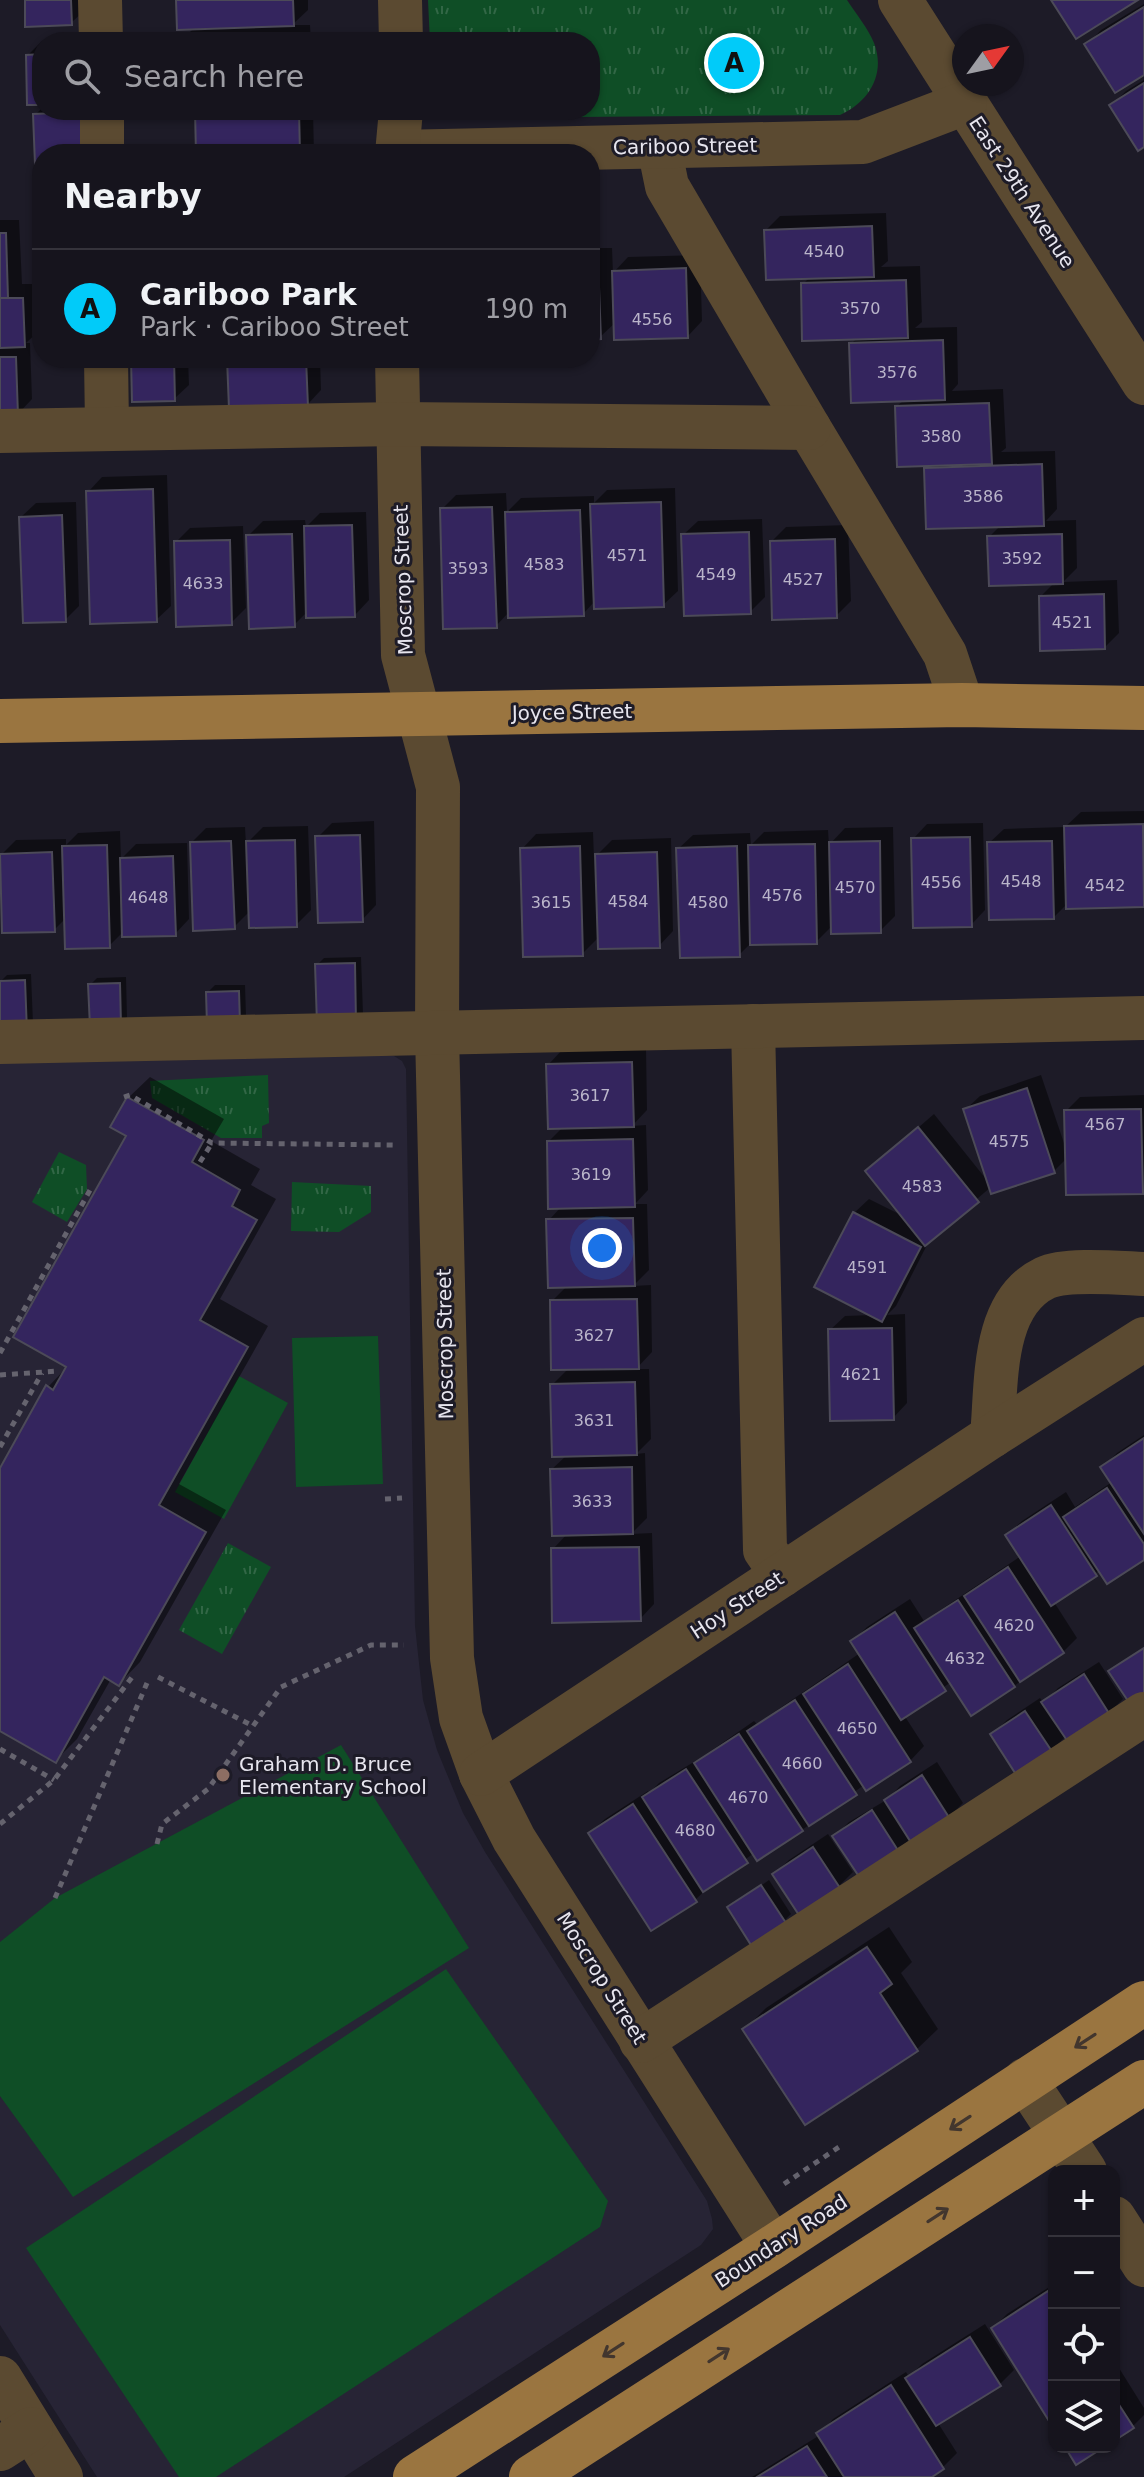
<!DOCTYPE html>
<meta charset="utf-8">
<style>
:root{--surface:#16141d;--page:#1f1d26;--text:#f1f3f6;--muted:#9e9ea4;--line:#35333b;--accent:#01cbf9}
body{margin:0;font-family:"DejaVu Sans",sans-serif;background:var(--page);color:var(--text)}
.controls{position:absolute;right:24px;bottom:24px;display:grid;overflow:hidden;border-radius:16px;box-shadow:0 2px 6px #0004}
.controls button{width:72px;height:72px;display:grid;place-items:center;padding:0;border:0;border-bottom:2px solid var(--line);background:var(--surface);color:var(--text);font:40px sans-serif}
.compass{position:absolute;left:952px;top:24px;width:72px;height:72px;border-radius:50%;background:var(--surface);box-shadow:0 2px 6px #0004;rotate:57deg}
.you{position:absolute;left:602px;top:1248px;width:28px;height:28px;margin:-20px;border:6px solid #fff;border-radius:50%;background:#1a73e8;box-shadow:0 0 0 12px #1a73e833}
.badge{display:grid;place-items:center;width:52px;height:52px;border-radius:50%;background:var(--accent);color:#111;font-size:26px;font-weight:700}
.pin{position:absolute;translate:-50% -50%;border:4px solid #fff;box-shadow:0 2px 8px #0006}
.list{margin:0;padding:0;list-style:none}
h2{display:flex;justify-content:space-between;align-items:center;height:104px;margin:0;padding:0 32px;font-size:34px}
h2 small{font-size:26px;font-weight:400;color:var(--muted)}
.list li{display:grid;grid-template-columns:52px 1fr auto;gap:24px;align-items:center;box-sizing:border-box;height:120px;padding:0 32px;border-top:2px solid var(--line)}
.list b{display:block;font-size:30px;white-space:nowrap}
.list p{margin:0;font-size:26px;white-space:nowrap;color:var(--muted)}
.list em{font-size:26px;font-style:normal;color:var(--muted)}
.icon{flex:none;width:44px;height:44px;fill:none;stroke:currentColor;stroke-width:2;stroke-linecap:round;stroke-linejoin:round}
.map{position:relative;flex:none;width:1144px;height:2477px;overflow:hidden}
.search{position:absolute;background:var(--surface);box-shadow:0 2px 6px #0004;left:32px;top:32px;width:568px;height:88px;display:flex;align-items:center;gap:20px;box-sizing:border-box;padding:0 28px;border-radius:32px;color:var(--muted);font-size:30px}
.panel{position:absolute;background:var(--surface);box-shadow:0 2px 6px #0004;left:32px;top:144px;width:568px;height:224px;border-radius:32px}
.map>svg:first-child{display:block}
</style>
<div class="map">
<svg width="1144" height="2477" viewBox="0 0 1144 2477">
<defs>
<pattern id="park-tufts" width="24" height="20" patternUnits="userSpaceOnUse" patternTransform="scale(2)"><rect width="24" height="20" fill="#0f4e26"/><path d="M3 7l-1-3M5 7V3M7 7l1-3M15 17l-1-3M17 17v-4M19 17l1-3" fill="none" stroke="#326746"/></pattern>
</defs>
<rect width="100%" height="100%" fill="#1d1b27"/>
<path fill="#272435" d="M0,1042L394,1056L402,1061L406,1069L415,1626L423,1700L437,1750L463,1813L485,1852L707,2201L712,2219L713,2229L701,2245L344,2477H97L0,2325Z"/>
<g fill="#0f4e26">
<path d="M378,1336L383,1484L296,1487L292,1338Z"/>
<path d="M239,1376L288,1403L224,1519L175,1492Z"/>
<path d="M341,1745L469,1948L73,2197L0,2096V1942L55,1898Z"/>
<path d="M446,1969L608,2201L600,2227L216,2477H179L26,2248Z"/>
</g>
<g fill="url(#park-tufts)">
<path d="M428,0H847C856,14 868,28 874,43C886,74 869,102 840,115L433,118V110H590V42H430Z"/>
<path d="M268,1075L269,1123L262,1126V1138H221L152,1098L150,1081Z"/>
<path d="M59,1152L86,1165L87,1189L67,1222L32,1202Z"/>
<path d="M292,1182L371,1186V1212L339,1232L291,1231Z"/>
<path d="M228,1543L271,1567L222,1654L179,1630Z"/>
</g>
<g fill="#0007">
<path d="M27,0H86V9L71,23Z"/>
<path d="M178,0H308V10L292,25H310L311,42H180L195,27Z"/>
<path d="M1144,4V72L1087,45L1101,30Z"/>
<path d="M91,39L92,42H42V103L28,55L42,41Z"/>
<path d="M1144,80V145L1112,105L1126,91Z"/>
<path d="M42,108L95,110L42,154V162L35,115Z"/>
<path d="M197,110H313L314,154H200Z"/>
<path d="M886,213L888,261L881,267L920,266L922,322L915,328L957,327L958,384L952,391L1003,389L1006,448L1001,452L1055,451L1057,509L1046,521L1076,520L1077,568L1063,582L1117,580L1119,633L1105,647L1041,596L1055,582L989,537L1001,525L926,469L931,464L897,406L904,400L851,344L857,338L803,284L810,277L766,230L780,216Z"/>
<path d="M0,220H19L22,284H37L39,331L26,343H30L32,399L18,414H0Z"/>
<path d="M590,248H612L613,273L628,257L700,255L702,321L688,336L616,322L600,337L590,338Z"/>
<path d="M133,358H188L189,385L174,399Z"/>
<path d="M229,358H320L321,390L307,405Z"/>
<path d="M167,475L171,606L156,620L88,492L102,477Z"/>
<path d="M675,488L678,591L663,605L595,601L583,614L509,612L496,626L442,509L456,495L506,493L507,512L521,498L594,496V503L607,490Z"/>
<path d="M76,502L79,606L65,620L21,517L36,503Z"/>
<path d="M366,512L369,600L355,615L308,611L294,625L248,536L263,521L305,520L306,527L320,513Z"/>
<path d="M762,519L765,597L750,612L683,535L698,521Z"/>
<path d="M848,525L851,601L836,616L772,541L786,527Z"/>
<path d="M243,526L246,608L231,623L176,542L190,528Z"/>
<path d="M1144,811V905L1068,907V903L1054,917L989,843L1004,829L1065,827L1081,812Z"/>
<path d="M374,821L376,905L362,920L318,837L332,823Z"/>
<path d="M983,823L985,910L971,925L913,839L927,824Z"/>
<path d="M308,826L311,910L296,925L250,911L234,927L192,842L206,828L245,827L246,844L263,827Z"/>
<path d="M893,827L895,916L880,931L833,925L816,942L751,943L739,955L678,849L693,835L750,833L751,845L764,832L828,830L829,845L845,828Z"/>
<path d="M120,831L121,859L136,844L187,843L189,919L175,934L124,931L109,946L66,918L54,930L2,854L16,840L66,839V845L78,833Z"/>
<path d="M593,832L594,858L612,840L671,838L673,931L659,946L600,936L582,954L522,849L536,834Z"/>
<path d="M361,957L363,1014L356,1021L317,965L324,958Z"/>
<path d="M31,974L33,1023L0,1010V982L7,975Z"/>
<path d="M126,977L127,1017L121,1024L90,985L97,978Z"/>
<path d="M215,985H245L246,1015L239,1022L208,992Z"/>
<path d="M646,1048L647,1110L632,1126L646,1125L648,1190L635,1204H647L649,1270L633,1286L651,1285L652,1352L636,1369H649L651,1439L636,1454L645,1453L647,1518L631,1534L652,1533L654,1604L640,1619L553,1549L568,1533L552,1469L567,1455L552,1385L569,1368L552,1301L567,1286L549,1220L561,1207L549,1141L564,1126L548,1065L562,1050Z"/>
<path d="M1041,1075L1066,1149V1111L1080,1097L1144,1095V1189L1142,1192L1067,1158L1054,1171L991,1187L930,1239L896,1306L887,1315L905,1314L907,1403L893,1418L830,1330L845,1316L872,1315L854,1213L869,1199L905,1217L868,1171L934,1114L990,1184L965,1110L980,1096Z"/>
<path d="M150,1077L224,1119L211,1141L260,1169L251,1185L276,1199L220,1299L268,1326L179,1484L226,1510L140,1662L119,1684L111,1679L77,1739L56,1760L0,1729V1472L48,1387L68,1366L128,1135V1098Z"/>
<path d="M1144,1435V1557L1100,1570L1054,1602L1077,1638L1063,1652L1014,1686L951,1682L904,1715L924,1746L910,1761L864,1785L802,1830L754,1853L711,1885L695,1900L590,1833L605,1819L648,1791L649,1793L659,1783L702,1757L754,1721L757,1724L860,1653L852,1642L867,1627L910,1599L924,1621L1021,1556L1007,1535L1022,1521L1066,1492L1075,1507L1112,1482L1103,1467L1117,1453Z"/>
<path d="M1099,1662L1123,1699L1109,1713L1066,1736L1051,1751L993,1734L1007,1720L1040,1698L1044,1703L1058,1688Z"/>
<path d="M937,1762L963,1803L949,1817L911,1838L898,1851L835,1836L849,1822L888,1799L900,1786Z"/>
<path d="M828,1834L853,1872L839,1886L774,1874L789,1860Z"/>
<path d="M769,1880L791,1914L784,1921L729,1908Z"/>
<path d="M889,1927L912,1962L901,1973L938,2029L916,2050L745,2029L766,2008Z"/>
<path d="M1054,2284V2425L993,2328L1007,2314Z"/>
<path d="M985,2324L1014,2370L1000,2384L938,2423L957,2453L943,2467L928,2477H752L820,2435L833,2419L906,2372L909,2377L922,2364Z"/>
<path d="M1114,2360L1144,2408V2415L1132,2427L1114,2438Z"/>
</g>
<g fill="#34255e" stroke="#4c4a58" stroke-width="2">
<path d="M25,0H71L72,25L25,27Z"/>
<path d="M176,0H293L294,26L177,30Z"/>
<path d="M1051,0H1138L1076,39Z"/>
<path d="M1144,7V75L1115,93L1084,44Z"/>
<path d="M296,38V42L178,41Z"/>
<path d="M42,54V105H27L26,55Z"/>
<path d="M1144,83V147L1138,151L1109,105Z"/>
<path d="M195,110H299L300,154H196Z"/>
<path d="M81,112L82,154H42V164H35L33,114Z"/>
<path d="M872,226L874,277L766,280L764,230Z"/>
<path d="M0,233H6L8,298H0Z"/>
<path d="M598,261L601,339L590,340V262Z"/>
<path d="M686,268L688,338L614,340L612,271Z"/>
<path d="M906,280L908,338L802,341L801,283Z"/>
<path d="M0,298H23L25,347L0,348Z"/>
<path d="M943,340L945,400L851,403L849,343Z"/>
<path d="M0,357H16L18,416H0Z"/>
<path d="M131,358H174L175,401L132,402Z"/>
<path d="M227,358H306L308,407L229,409Z"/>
<path d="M989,403L992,464L897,467L895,406Z"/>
<path d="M1042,464L1044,526L926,529L924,468Z"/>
<path d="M153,489L157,622L90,624L86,491Z"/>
<path d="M661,502L664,607L594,609L590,504Z"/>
<path d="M492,507L497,628L443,629L440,508Z"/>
<path d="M580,510L584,616L508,618L505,512Z"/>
<path d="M62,515L66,622L23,623L19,517Z"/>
<path d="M352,525L355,617L306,618L304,526Z"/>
<path d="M749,532L751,614L684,616L681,534Z"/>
<path d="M292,534L295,627L249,629L246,535Z"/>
<path d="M1062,534L1063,584L989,586L987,536Z"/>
<path d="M835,539L837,618L772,620L770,541Z"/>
<path d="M230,540L232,625L176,627L174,541Z"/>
<path d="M1104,594L1105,649L1040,651L1039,596Z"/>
<path d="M1143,824L1144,907L1066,909L1064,826Z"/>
<path d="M360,835L363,922L318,923L315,836Z"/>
<path d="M970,837L972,927L913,928L911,838Z"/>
<path d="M295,840L297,927L249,928L246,841Z"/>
<path d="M231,841L235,929L193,931L190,842Z"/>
<path d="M880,841L881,933L831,934L829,842Z"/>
<path d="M1052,841L1054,919L989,920L987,842Z"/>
<path d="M815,844L817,944L750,945L748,845Z"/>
<path d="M107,845L110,948L65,949L62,846Z"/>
<path d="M580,846L583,956L523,957L520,848Z"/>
<path d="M737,846L740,957L680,958L676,848Z"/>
<path d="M52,852L55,932L2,933L0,854Z"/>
<path d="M657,852L660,948L598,949L595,854Z"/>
<path d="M173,856L176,936L122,937L120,858Z"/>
<path d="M355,963L356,1023L317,1024L315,964Z"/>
<path d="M25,980L27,1032L0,1033V981Z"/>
<path d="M120,983L121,1026L90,1027L88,984Z"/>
<path d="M239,991L240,1024L207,1025L206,992Z"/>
<path d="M632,1062L634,1127L548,1129L546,1064Z"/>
<path d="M1027,1088L1055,1173L991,1194L963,1109Z"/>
<path d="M127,1097L204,1140L192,1162L240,1190L232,1206L257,1220L200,1320L248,1347L159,1505L206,1532L119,1686L104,1677L56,1763L0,1731V1468L46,1385L53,1390L66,1367L13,1337L126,1136L110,1127Z"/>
<path d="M1141,1109L1143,1194L1066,1195L1064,1110Z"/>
<path d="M918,1127L979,1202L925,1246L865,1171Z"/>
<path d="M633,1139L635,1207L548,1209L547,1141Z"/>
<path d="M853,1212L921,1247L882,1322L814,1287Z"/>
<path d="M633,1218L635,1286L548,1288L546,1219Z"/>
<path d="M637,1299L639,1369L551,1370L550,1300Z"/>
<path d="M892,1328L894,1420L830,1421L828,1329Z"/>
<path d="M635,1382L637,1455L552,1457L550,1384Z"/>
<path d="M1144,1438V1534L1100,1467Z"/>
<path d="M632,1467L633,1534L552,1536L550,1469Z"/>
<path d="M1107,1488L1144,1544V1560L1107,1584L1063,1517Z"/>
<path d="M1051,1505L1097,1576L1051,1606L1005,1535Z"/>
<path d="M639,1547L641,1621L552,1623L551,1548Z"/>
<path d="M1008,1567L1064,1653L1020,1682L964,1596Z"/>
<path d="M958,1600L1015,1687L971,1716L914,1628Z"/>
<path d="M895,1612L946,1691L901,1720L850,1641Z"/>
<path d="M1144,1648V1695L1130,1704L1108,1671Z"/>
<path d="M848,1664L911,1762L866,1791L803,1694Z"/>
<path d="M1084,1674L1110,1715L1068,1742L1041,1702Z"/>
<path d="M795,1700L857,1795L809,1826L747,1731Z"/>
<path d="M1025,1711L1053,1753L1017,1776L990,1734Z"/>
<path d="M739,1734L803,1831L757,1861L694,1763Z"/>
<path d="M686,1769L748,1863L703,1892L642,1797Z"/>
<path d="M922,1775L950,1819L912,1844L884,1800Z"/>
<path d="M633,1804L697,1902L651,1931L588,1833Z"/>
<path d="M872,1810L899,1852L860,1878L832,1836Z"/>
<path d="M813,1847L840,1888L799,1915L772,1874Z"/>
<path d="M761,1885L786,1923L751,1945L727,1907Z"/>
<path d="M867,1947L892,1984L880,1993L918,2051L805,2125L742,2029Z"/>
<path d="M1048,2291L1054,2301V2429L991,2328Z"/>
<path d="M970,2337L1001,2386L936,2426L905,2378Z"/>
<path d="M891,2385L944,2469L932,2477H844L816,2433Z"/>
<path d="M1114,2397L1134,2428L1114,2441Z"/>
<path d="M807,2446L827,2477H757Z"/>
<path d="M1065,2447H1104L1076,2465Z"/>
</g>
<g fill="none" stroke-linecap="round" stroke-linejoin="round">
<g stroke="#65636e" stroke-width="5" stroke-dasharray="6 6" stroke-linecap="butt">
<path d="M124,1097L130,1095L212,1143L395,1145"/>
<path d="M200,1162L212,1143"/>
<path d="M0,1353L90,1190"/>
<path d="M0,1375L59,1371"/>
<path d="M0,1447L42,1373"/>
<path d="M385,1499L402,1498"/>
<path d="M158,1677L253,1726"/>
<path d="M0,1749L54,1780"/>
<path d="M0,1824L54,1780L133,1676"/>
<path d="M157,1844L162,1824L208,1789L281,1687L371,1645H404"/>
<path d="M55,1898L147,1683"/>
<path d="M784,2184L842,2145"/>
</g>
<g stroke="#5b4a31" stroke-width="44">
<path d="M100,0L101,42"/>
<path d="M400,0L401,42"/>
<path d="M900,0L1144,383"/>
<path d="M102,110V154"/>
<path d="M659,147L667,186L809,428L945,654L962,705"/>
<path d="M397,152L863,142L965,103"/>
<path d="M397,154L401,110"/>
<path d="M106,358L107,427"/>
<path d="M397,358L403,655L438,787L437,1034L452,1658L461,1718L481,1774L514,1839L773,2247"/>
<path d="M0,431L398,424L809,428"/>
<path d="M753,1026L765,1550L782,1575"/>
<path d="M0,1042L1144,1018"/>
<path d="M992,1436C997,1384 991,1304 1045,1278C1066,1268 1119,1273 1144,1274"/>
<path d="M481,1774L992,1436L1144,1339"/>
<path d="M641,2041L1144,1714"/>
<path d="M1025,2080L1085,2171"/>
<path d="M1114,2218L1144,2265"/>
<path d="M0,2378L61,2477"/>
<path d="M0,2449L31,2429"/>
</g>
<g stroke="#9a7540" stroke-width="44">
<path d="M0,721L962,705L1144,708"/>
<path d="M415,2477L773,2247L1144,2003"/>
<path d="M531,2477L1144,2082"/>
</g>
</g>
<defs><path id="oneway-shaft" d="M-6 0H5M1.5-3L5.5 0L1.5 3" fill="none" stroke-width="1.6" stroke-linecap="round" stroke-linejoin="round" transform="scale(2)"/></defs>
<g stroke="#42362e">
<use href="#oneway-shaft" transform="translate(1085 2041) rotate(147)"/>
<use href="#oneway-shaft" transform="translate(960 2123) rotate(147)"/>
<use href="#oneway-shaft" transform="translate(938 2215) rotate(-33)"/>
<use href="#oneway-shaft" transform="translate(613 2350) rotate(147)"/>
<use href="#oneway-shaft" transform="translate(719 2355) rotate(-33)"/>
</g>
<circle fill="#8d6e63" stroke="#1d1b27" stroke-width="3" cx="223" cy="1775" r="8"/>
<g text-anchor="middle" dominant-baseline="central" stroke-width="6" stroke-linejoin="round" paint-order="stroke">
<g font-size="16" fill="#bab5ca">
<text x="824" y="251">4540</text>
<text x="860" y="308">3570</text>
<text x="652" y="319">4556</text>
<text x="897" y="372">3576</text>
<text x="941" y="436">3580</text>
<text x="983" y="496">3586</text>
<text x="627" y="555">4571</text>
<text x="1022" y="558">3592</text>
<text x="544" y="564">4583</text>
<text x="468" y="568">3593</text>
<text x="716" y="574">4549</text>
<text x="803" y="579">4527</text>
<text x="203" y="583">4633</text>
<text x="1072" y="622">4521</text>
<text x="1021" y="881">4548</text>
<text x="941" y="882">4556</text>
<text x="1105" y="885">4542</text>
<text x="855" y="887">4570</text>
<text x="782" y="895">4576</text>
<text x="148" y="897">4648</text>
<text x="628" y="901">4584</text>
<text x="551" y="902">3615</text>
<text x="708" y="902">4580</text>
<text x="590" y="1095">3617</text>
<text x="1105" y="1124">4567</text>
<text x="1009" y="1141">4575</text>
<text x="591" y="1174">3619</text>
<text x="922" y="1186">4583</text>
<text x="867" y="1267">4591</text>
<text x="594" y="1335">3627</text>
<text x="861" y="1374">4621</text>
<text x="594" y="1420">3631</text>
<text x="592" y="1501">3633</text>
<text x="1014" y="1625">4620</text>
<text x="965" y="1658">4632</text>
<text x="857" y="1728">4650</text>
<text x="802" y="1763">4660</text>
<text x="748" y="1797">4670</text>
<text x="695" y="1830">4680</text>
</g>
<g font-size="20" fill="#e7e5ee" stroke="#1d1b27">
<text transform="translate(685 146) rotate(-1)">Cariboo Street</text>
<text transform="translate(1022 192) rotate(57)">East 29th Avenue</text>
<text transform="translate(403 580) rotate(-92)">Moscrop Street</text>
<text transform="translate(572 712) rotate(-1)">Joyce Street</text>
<text transform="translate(445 1344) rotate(-91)">Moscrop Street</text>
<text transform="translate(737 1605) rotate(-33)">Hoy Street</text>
<text transform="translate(602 1978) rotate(58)">Moscrop Street</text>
<text transform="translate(781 2241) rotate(-33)">Boundary Road</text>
</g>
<g font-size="20" fill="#e7e5ee" stroke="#1d1b27" text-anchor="start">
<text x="239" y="1764">Graham D. Bruce<tspan x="239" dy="23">Elementary School</tspan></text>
</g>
</g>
</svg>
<div class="controls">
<button>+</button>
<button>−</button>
<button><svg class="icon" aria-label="locate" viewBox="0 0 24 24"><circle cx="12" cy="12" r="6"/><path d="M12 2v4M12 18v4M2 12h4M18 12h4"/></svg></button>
<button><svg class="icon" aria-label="layers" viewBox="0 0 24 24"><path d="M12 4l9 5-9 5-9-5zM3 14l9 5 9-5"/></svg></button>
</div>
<svg class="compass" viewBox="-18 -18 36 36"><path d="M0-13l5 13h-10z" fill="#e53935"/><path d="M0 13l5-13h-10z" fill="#9e9ea4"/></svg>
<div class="you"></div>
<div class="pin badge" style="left:734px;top:63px">A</div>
<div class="search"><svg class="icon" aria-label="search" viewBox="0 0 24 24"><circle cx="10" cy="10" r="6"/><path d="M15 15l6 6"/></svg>Search here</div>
<section class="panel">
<h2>Nearby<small></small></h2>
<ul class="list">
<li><span class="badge">A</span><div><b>Cariboo Park</b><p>Park · Cariboo Street</p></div><em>190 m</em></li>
</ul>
</section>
</div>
